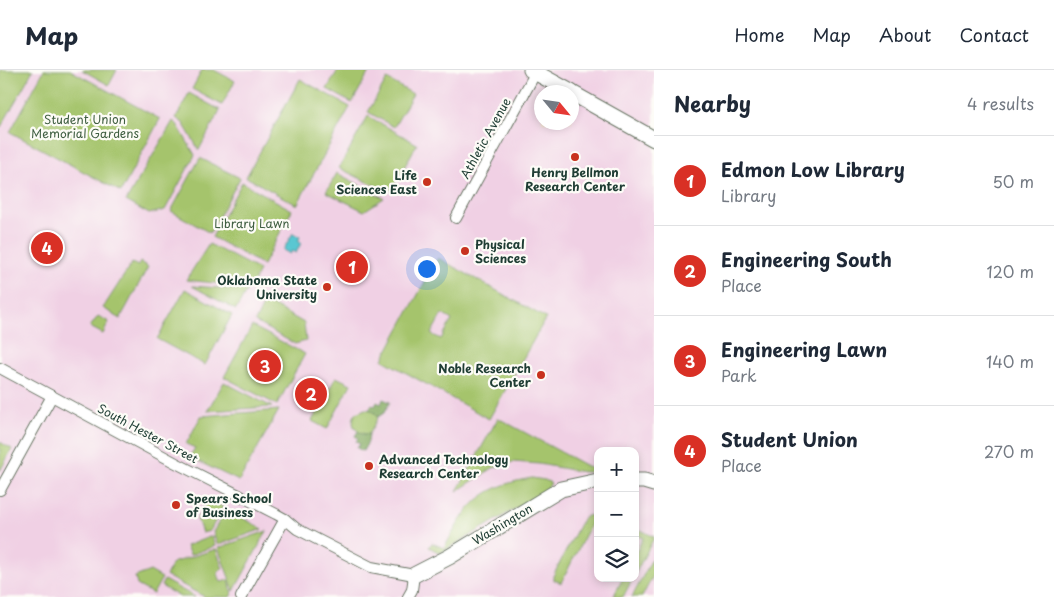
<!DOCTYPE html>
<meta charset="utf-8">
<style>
:root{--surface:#fff;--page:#f2f2f3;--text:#1f2937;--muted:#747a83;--line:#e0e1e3;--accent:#d93025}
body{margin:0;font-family:"Playpen Sans",sans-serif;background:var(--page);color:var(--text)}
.controls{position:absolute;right:15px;bottom:15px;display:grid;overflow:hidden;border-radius:10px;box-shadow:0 2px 8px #0003}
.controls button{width:45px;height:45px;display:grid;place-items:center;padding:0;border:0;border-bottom:1px solid var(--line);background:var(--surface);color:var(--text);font:25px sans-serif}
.compass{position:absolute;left:534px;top:15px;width:45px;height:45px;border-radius:50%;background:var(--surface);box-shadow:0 2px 8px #0003;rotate:119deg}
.you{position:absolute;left:426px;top:198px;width:18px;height:18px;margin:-12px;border:4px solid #fff;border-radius:50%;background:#1a73e8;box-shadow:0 0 0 8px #1a73e833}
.badge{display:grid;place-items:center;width:32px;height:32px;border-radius:50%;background:var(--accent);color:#fff;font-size:16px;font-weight:700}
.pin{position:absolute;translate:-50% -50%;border:2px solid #fff;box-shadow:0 1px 5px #0006}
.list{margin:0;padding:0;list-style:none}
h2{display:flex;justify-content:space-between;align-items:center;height:65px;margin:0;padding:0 20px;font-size:21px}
h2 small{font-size:16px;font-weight:400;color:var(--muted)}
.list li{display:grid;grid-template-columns:32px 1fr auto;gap:15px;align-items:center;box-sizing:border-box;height:90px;padding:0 20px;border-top:1px solid var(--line)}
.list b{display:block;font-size:19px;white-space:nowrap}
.list p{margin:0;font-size:16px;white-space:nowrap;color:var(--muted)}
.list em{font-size:16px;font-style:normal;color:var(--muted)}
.icon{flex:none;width:28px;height:28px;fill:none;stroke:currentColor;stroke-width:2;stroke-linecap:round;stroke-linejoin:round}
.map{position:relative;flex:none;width:654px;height:527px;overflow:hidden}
header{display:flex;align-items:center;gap:30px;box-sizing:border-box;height:70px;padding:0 25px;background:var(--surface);border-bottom:1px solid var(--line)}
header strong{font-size:24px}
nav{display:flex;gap:28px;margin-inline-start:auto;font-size:18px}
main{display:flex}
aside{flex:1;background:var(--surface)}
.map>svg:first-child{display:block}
</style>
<header>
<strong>Map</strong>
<nav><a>Home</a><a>Map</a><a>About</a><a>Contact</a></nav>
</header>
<main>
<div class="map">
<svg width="654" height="527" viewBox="0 0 654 527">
<rect width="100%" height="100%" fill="#fdfcf7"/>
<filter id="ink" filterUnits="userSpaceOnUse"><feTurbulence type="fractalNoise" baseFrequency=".02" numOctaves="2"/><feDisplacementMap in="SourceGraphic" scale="10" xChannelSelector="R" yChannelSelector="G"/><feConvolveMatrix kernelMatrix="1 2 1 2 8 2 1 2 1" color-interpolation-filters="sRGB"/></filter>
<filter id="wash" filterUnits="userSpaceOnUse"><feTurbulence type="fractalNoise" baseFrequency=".0096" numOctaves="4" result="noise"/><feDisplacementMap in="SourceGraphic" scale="20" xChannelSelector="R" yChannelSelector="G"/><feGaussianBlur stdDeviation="1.12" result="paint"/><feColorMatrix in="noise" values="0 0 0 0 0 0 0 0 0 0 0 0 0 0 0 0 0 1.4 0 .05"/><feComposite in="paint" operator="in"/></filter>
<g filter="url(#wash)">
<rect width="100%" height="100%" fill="#f2dcbe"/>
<path fill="#f0d0e4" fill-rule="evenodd" d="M0,0H654V527H0ZM542,22H572V52H542ZM598,381H635V508H598Z"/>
<g fill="#a5c46c" stroke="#628050" fill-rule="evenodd">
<path d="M0,0H33L1,57H0Z"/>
<path d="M44,0H70L160,49L121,122L10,62Z"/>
<path d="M82,0H117L109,15Z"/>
<path d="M202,0H214L235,11L222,35L192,19Z"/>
<path d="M338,0H370L352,33L327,19Z"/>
<path d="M300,9L350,37L297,135L246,107Z"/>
<path d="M387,9L413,24L394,57L368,42Z"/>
<path d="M189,23L220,40L199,80L183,53L176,48Z"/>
<path d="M368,46L417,74L393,118L388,122L339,98Z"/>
<path d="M173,51L177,54L195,85L165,140L149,144L126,131Z"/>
<path d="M200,88L240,108L210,163L171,141Z"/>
<path d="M337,103L384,128L364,141L326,122Z"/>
<path d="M242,112L292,140L263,195L212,167Z"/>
<path d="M209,174L259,200L252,217L186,210Z"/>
<path d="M438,188L546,248L489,349L383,290L387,281ZM442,244L452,250L441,269L431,264Z"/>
<path d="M140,192L148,197L120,249L113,245V244L103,238L132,193L138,196Z"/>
<path d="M192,216L247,220L236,240Z"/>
<path d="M185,219L232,245L205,295L157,269Z"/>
<path d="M265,231L304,253L306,271L295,274L255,252Z"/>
<path d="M98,246L109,252L103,264L90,257Z"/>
<path d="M252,256L305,284L277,335L224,307Z"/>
<path d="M336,307L351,314L327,359L312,351Z"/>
<path d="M224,312L272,337L207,341Z"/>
<path d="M365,339L372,340L378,347L369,364C355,364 349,354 356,343Z"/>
<path d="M279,340L239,411L189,387L195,378L186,374L201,346Z"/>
<path d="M498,348L598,402H583L539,394L513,392L493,398L457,421Z"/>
<path d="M0,372L12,379L0,401Z"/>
<path d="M532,408L545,410L551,413L546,421L440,483L429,477L432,473L444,478C451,466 458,452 467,441C483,420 507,412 532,408Z"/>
<path d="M208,429L223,437L210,461L202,463L197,449Z"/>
<path d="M226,439L263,459L218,475L213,462Z"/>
<path d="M589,445L594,448L561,513L553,509V506L583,448Z"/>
<path d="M641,460L654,467V468L635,504V484L643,468L639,466L638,462Z"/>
<path d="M267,461L234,521L218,478Z"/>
<path d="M212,466L215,476L190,485L186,476Z"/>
<path d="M216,479L223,499L219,500L218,504L221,512L229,510L232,524L230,527H205L166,506L172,493Z"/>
<path d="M654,485V504L642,527H632Z"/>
<path d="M150,501L162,508L153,524L137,515L135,507Z"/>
<path d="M623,508H633L623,527H613Z"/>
<path d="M164,510L195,527H180L161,516Z"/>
</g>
<g fill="#84aa60" stroke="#52744a">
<path d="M383,329L390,332L384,343L378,347L374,342L369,339L372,334L375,336L377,332L381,334Z"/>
<path d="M358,361L362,364H369L368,372L363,381L357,378L360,374L356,372L358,368L355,366Z"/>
</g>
<path fill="#5ac7d2" stroke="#3c8283" d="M293,163L300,167L298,171L301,173L296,183L292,181L290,184L283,180Z"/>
</g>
<g filter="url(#ink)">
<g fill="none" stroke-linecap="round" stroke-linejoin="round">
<defs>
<g id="street">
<path d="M456,148L537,0"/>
<path d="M0,298L176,393L276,444L285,449L297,459L371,497L414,505L412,520L408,527"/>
<path d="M0,420L52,326"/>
<path d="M241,527L285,449"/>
</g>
<g id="secondary">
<path d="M531,0L571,22"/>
<path d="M572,23L654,69"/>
<path d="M635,411H644L654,414"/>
<path d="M414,505L449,487L561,419L598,411"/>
</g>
</defs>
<use href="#street" stroke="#697564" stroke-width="12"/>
<use href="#secondary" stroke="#697564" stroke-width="17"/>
<use href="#street" stroke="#fff" stroke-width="10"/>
<use href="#secondary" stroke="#fff" stroke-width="15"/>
</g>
</g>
<g fill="#c8321e" stroke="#fdfcf7" stroke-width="2">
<circle cx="575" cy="87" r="5"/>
<circle cx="427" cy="112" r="5"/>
<circle cx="465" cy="181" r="5"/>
<circle cx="327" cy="217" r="5"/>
<circle cx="541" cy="305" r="5"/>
<circle cx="369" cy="396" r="5"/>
<circle cx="176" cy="435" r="5"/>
</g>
<g text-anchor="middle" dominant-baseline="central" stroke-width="4.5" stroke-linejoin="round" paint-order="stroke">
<g font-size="12" fill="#405f42" stroke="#fdfcf7">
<text x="85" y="49">Student Union<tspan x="85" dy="14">Memorial Gardens</tspan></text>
<text x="252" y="153">Library Lawn</text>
</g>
<g font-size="12" fill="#1f3d34" stroke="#fdfcf7">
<text transform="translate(485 68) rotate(-61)">Athletic Avenue</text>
<text transform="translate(148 363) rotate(28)">South Hester Street</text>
<text transform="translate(502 454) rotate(-31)">Washington</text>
</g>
<g font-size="12" font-weight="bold" fill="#1f3d34" stroke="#fdfcf7" text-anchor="end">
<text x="575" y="102" text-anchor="middle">Henry Bellmon<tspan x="575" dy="14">Research Center</tspan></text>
<text x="417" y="105">Life<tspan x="417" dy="14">Sciences East</tspan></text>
<text x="475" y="174" text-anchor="start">Physical<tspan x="475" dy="14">Sciences</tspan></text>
<text x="317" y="210">Oklahoma State<tspan x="317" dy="14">University</tspan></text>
<text x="531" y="298">Noble Research<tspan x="531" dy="14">Center</tspan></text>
<text x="379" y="389" text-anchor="start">Advanced Technology<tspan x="379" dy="14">Research Center</tspan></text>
<text x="186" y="428" text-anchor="start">Spears School<tspan x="186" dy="14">of Business</tspan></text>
</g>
</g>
</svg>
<div class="controls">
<button>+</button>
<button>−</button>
<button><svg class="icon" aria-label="layers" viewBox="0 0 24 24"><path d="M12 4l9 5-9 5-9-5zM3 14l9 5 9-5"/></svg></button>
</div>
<svg class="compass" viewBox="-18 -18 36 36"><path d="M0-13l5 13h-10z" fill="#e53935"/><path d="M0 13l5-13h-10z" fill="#747a83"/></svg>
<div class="you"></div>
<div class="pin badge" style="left:352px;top:197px">1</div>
<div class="pin badge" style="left:311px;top:324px">2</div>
<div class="pin badge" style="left:265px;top:296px">3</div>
<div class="pin badge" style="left:47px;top:178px">4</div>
</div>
<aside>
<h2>Nearby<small>4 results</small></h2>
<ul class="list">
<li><span class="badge">1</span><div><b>Edmon Low Library</b><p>Library</p></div><em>50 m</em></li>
<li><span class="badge">2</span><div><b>Engineering South</b><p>Place</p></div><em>120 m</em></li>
<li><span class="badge">3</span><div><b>Engineering Lawn</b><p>Park</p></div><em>140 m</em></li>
<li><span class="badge">4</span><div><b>Student Union</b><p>Place</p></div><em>270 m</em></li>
</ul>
</aside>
</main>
